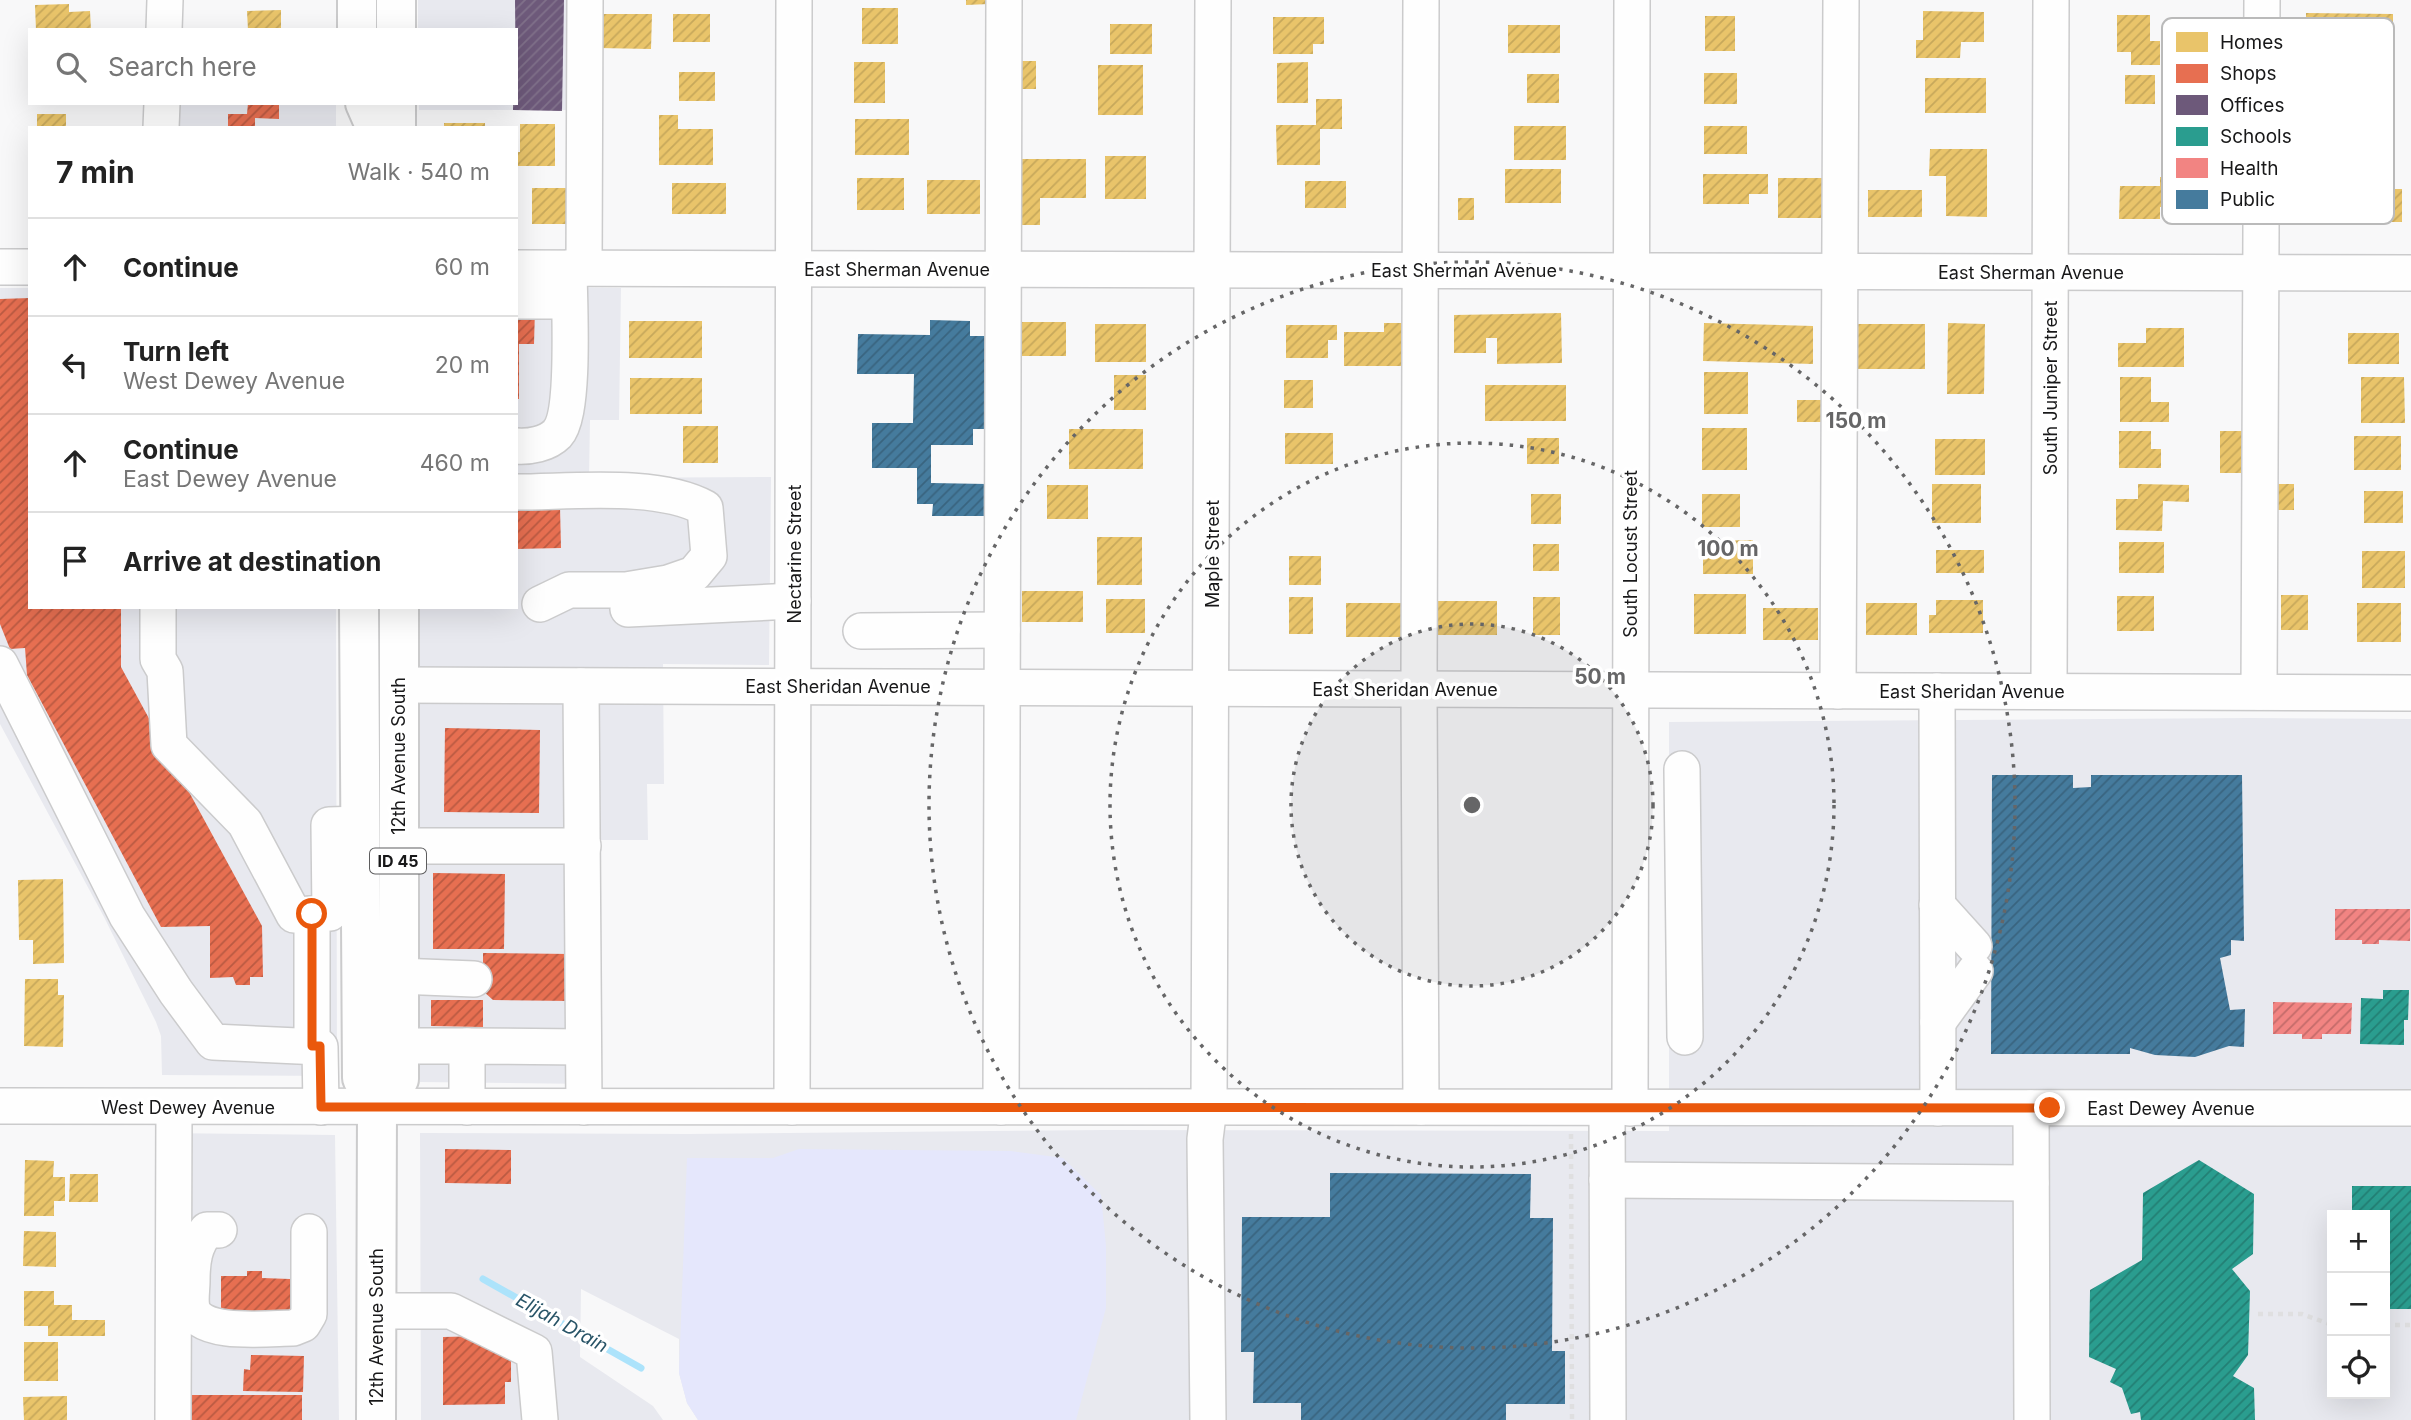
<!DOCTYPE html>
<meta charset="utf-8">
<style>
:root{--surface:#fff;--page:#f6f6f6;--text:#222;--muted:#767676;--line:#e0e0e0}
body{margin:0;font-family:Inter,sans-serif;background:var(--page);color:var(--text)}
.controls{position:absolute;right:21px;bottom:21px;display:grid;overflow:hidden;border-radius:0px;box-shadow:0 7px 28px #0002}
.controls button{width:63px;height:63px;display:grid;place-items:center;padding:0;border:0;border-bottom:2px solid var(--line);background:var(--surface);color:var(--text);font:35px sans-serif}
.stop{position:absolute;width:21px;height:21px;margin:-16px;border:5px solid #ea580c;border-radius:50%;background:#fff}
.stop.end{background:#ea580c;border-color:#fff;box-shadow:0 2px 7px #0008}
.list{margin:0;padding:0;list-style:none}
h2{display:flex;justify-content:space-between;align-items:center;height:91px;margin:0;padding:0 28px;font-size:30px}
h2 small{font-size:23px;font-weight:400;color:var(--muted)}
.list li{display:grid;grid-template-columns:46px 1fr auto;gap:21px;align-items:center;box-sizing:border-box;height:98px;padding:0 28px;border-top:2px solid var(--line)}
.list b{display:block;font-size:26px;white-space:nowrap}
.list p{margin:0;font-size:23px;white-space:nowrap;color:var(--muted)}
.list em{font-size:23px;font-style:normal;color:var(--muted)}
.icon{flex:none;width:38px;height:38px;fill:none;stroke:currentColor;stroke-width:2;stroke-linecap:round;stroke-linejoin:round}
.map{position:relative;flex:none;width:2411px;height:1420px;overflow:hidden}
.search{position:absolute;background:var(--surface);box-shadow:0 7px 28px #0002;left:28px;top:28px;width:490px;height:77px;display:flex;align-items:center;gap:18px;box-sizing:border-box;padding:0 24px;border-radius:0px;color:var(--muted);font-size:26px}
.panel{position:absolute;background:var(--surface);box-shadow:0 7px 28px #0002;left:28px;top:126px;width:490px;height:483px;border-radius:0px}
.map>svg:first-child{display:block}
</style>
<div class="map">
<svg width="2411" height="1420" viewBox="0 0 2411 1420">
<defs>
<pattern id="homes-hatch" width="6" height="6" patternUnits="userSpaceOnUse" patternTransform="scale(1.75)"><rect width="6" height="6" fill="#e9c46a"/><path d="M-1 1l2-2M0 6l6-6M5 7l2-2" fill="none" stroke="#c7a85b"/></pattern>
<pattern id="shops-hatch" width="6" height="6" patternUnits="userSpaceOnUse" patternTransform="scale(1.75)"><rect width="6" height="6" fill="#e76f51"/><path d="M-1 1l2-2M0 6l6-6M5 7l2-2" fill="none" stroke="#ba5a42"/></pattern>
<pattern id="offices-hatch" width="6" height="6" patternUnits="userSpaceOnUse" patternTransform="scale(1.75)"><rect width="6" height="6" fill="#6d597a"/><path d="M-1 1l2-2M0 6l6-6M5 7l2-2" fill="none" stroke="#80718a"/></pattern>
<pattern id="schools-hatch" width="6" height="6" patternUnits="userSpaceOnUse" patternTransform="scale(1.75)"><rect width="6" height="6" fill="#2a9d8f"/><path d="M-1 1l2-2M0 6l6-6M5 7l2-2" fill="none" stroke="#237f74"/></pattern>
<pattern id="health-hatch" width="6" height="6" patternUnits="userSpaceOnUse" patternTransform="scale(1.75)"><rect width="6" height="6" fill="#f28482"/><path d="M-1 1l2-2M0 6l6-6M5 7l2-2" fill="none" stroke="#c36b6a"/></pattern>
<pattern id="public-hatch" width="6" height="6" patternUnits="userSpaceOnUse" patternTransform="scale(1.75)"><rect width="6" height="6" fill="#457b9d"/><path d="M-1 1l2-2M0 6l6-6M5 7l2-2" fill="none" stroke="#39647f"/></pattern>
</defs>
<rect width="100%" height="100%" fill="#f8f8f9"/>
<g fill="#e8e9ef" fill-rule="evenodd">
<path d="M418,0H571L570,110H419V103H516V30H418Z"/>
<rect x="158" y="103" width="178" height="25"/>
<path d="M516,287L621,288L619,420H590L589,478L771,477L769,665L663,664L664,784H647L648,840H594L591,1084L420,1082L419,607H516Z"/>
<path d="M0,288H30V607H336L337,1076L162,1075L161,1036L156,1022L104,917L0,724Z"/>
<path d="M2249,718L2411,719V1420H698L687,1403L679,1373V1339L581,1289L580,1357L653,1406L663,1420H421L420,1133L688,1134L1105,1130L1669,1131V722ZM2332,1215H2385V1394H2332Z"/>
<path d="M159,1133L335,1135L339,1420H158Z"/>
</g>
<path fill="#e5e7fc" d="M799,1149L1011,1151L1063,1158L1101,1195L1106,1246V1308L1076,1420H698L687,1403L679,1373L687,1158H773Z"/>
<g fill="url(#homes-hatch)">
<path d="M966,0H989V4L966,5Z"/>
<path d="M69,4V12L90,11L91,30H36L35,5Z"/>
<rect x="862" y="8" width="36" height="36"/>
<path d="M281,10V30H248L247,11Z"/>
<path d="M1923,11L1984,12V42H1961L1960,58H1916V40H1923Z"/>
<path d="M2306,13L2393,14V48H2309V79L2393,80V113H2272V79H2283V28H2306Z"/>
<path d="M598,14H652L651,49L598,48Z"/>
<rect x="673" y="14" width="37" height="28"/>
<path d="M2117,15H2150V41H2160V65H2131V52H2117Z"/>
<rect x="1705" y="16" width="30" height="35"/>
<path d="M1273,17H1324V44H1313V54H1273Z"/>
<rect x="1110" y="24" width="42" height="30"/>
<rect x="1508" y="25" width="52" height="28"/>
<rect x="1013" y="61" width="23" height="28"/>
<rect x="854" y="62" width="31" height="41"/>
<path d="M1308,62V103H1277V63Z"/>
<rect x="1098" y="65" width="45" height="50"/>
<rect x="679" y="72" width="36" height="29"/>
<rect x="1704" y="73" width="33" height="31"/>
<rect x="1527" y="74" width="32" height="29"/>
<rect x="2125" y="75" width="30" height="29"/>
<rect x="1925" y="78" width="61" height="35"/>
<path d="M1316,99H1342V129H1320V165H1277L1276,125H1316Z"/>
<rect x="37" y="114" width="29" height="14"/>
<path d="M659,115H678V129H713V165H659Z"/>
<rect x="855" y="119" width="54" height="36"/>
<rect x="444" y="123" width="41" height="5"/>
<path d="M520,124H555V166H516V152H520Z"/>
<rect x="1514" y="126" width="52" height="34"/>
<rect x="1704" y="126" width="43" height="28"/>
<path d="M1930,149H1987V217L1946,216V176H1929Z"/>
<rect x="1105" y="156" width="41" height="43"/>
<path d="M1014,159H1086V198H1040V225H1014Z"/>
<rect x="1505" y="169" width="56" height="34"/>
<path d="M2363,170H2393V189H2402V222H2363Z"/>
<path d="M1703,174H1768V194H1749V204H1703Z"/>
<path d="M2160,177H2195V208L2160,207V219H2119L2120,186H2160Z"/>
<rect x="857" y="178" width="47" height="32"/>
<rect x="1778" y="178" width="52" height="40"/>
<rect x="927" y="180" width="53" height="34"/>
<rect x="1305" y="181" width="41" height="27"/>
<rect x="672" y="183" width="54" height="31"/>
<rect x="532" y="188" width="34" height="36"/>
<rect x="1868" y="190" width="54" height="27"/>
<rect x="1458" y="198" width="16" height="22"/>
<path d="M1561,313L1562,363L1497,364V338H1486V353H1454V315Z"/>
<rect x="629" y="321" width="73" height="37"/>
<rect x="1019" y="322" width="47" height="34"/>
<path d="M1384,323H1405V366H1344V332H1384Z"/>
<path d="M1704,323L1813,326V364L1703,361Z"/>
<path d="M1948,323L1985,324L1984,394H1947Z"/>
<rect x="1095" y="324" width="51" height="38"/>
<rect x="1852" y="324" width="73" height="45"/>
<path d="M1286,325H1337V340H1328V358H1286Z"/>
<path d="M2146,328H2184V367H2118V343H2146Z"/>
<rect x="2348" y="333" width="51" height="31"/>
<rect x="1704" y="372" width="44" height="42"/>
<rect x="1114" y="375" width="32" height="35"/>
<path d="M2120,377H2151V402H2169V422H2120Z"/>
<path d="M2361,377H2404L2405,423H2361Z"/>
<rect x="630" y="378" width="72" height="36"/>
<rect x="1284" y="380" width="29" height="28"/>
<rect x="1485" y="385" width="81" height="36"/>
<rect x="1797" y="400" width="26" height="22"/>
<rect x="683" y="426" width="35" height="37"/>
<rect x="1702" y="428" width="45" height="42"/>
<rect x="1069" y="429" width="74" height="40"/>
<path d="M2119,431H2151V449H2161V468H2119Z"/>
<rect x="2220" y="431" width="29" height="42"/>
<rect x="1285" y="433" width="48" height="31"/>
<rect x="2354" y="436" width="47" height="34"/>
<rect x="1527" y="438" width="32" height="26"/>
<rect x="1935" y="439" width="50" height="36"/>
<rect x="1932" y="484" width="49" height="39"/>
<path d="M2138,484L2189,485V502L2163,501L2162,531L2116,530V499H2138Z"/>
<rect x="2273" y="484" width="21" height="26"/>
<rect x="1047" y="485" width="41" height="34"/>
<rect x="2364" y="491" width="39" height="32"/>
<rect x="1531" y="494" width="30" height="30"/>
<rect x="1702" y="494" width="38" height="33"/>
<rect x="1097" y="537" width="45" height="48"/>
<path d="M1753,540V574H1703V541Z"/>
<rect x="2119" y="542" width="45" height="31"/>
<rect x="1533" y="544" width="26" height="27"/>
<rect x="1936" y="550" width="48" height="23"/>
<rect x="2362" y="551" width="43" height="37"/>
<rect x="1289" y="556" width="32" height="29"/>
<rect x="1022" y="591" width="61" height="31"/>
<rect x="1694" y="594" width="52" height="40"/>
<rect x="2281" y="595" width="27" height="35"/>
<rect x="2117" y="596" width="37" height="35"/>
<rect x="1289" y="597" width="24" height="37"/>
<rect x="1533" y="597" width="27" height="38"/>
<rect x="1106" y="599" width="39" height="34"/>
<path d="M1936,600H1983V633H1929V615H1936Z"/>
<rect x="1435" y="601" width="62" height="34"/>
<rect x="1346" y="603" width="55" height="34"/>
<rect x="1866" y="603" width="51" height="32"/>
<rect x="2357" y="603" width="44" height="39"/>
<rect x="1763" y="608" width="55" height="32"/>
<path d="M63,879L64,963L33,964V940H19L18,880Z"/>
<path d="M25,979H58V995H64L63,1047L24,1046Z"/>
<path d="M25,1160L54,1161L53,1177H65V1201H54V1216H24Z"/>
<path d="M70,1174H98V1202H69Z"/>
<path d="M24,1231L56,1232V1267L23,1266Z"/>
<path d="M24,1291H54V1305H72V1320H105V1336H48V1326H24Z"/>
<rect x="24" y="1342" width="34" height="39"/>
<path d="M67,1396V1420H24L23,1397Z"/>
</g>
<g fill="url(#shops-hatch)">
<path d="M248,103H279V119L255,118V128H228V114H247Z"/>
<path d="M30,298V607H121V667L262,926L263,977H250V985H236L233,977L210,978V926L161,927L27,675L25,648L10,649L0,624V299Z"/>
<path d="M516,309H535L534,344H519V399H516Z"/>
<path d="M516,507H560L561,548L516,549Z"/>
<path d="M445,728L540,730L539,813L444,812Z"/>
<path d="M433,873L505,874L504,949H433Z"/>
<path d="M483,953L571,954L570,1001L493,1000L483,991Z"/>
<path d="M431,1000H483V1027L431,1026Z"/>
<path d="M445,1149L511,1150V1184L445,1183Z"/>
<path d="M247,1271H262V1278L290,1279V1318L221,1316V1276H247Z"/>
<path d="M486,1336L511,1351V1382H505V1404L443,1405V1337Z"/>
<path d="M251,1355L304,1356L303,1392L243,1391L244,1369L250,1370Z"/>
<rect x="187" y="1395" width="115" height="25"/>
</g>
<path fill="url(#offices-hatch)" d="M515,0H564L562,111L513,110V103H516Z"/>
<g fill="url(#schools-hatch)">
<path d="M2383,990H2409L2408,1020H2404V1045L2360,1044L2361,998L2383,999Z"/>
<path d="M2199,1160L2254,1194L2253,1254L2232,1269L2250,1291L2248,1355L2233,1376L2254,1388L2255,1420H2141L2140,1412L2131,1414L2122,1388L2110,1382L2116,1369L2089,1357L2090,1290L2142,1260L2143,1193Z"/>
<path d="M2352,1186H2411V1309H2385V1215H2352Z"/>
</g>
<g fill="url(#health-hatch)">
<path d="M2335,909H2410V941L2379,940V944H2362V940H2335Z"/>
<path d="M2273,1002L2352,1003L2351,1034H2322V1039H2302V1034H2273Z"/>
</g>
<g fill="url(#public-hatch)">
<path d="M930,320L970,321V336H986L985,429H973V445H931V483L987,484V516H932L933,504H917V468H872V423H913L914,374H857L858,334L930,335Z"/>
<path d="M1992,775H2073V788L2091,787V775H2242L2244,941L2231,940V955L2220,958L2230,1010L2245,1009L2244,1047L2229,1046L2195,1057L2155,1055L2130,1048V1054H1991Z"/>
<path d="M1330,1173L1531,1174L1530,1218H1553L1552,1351H1565V1404H1506V1420H1301V1403H1253L1254,1352H1241L1242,1217H1330Z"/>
</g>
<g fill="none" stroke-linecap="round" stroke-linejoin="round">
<path stroke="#ace3fb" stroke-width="7" d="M483,1279L641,1368"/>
<defs>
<g id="minor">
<path d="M164,30L165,0"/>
<path d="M161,128L162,103"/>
<path d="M0,267H30"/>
<path d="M516,268L2411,273"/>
<path d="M584,268L585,0"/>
<path d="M516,301H569"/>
<path d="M516,446C530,447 547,444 557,434C576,414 569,299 569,268"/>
<path d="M516,492C571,492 658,482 705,508L709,556L694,574L668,583L626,590H569L540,604"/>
<path d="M158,607V659L165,671L169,745L245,823L294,915L330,913L329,825L360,824"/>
<path d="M628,609L793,601"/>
<path d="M861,631L1002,630"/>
<path d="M0,664L127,916L176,992L213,1042L320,1047L321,1107"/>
<path d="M399,685L2411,693"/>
<path d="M581,686L584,1107"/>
<path d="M1838,691L1841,0"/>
<path d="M1937,691L1938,1108"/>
<path d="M2049,691L2051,0"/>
<path d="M2259,692L2262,0"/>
<path d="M1682,769L1685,1037"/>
<path d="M398,846H583"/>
<path d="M1937,905L1974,946"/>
<path d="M312,914V1046"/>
<path d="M398,976L474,979"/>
<path d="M1938,1022L1975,971"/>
<path d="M399,1046H467"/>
<path d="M0,1106L2411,1108"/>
<path d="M467,1107V1046L583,1047"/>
<path d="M792,1107L794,0"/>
<path d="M1001,1107L1004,0"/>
<path d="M1421,1107L1419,689L1421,0"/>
<path d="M1607,1108L1608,1420"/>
<path d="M1630,1108L1632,0"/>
<path d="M2031,1108L2032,1420"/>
<path d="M1607,1180L2031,1183"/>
<path d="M219,1230H207C194,1245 192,1262 192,1281C192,1289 190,1300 192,1308C199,1337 270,1328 293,1328L303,1324L309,1314V1232"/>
<path d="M376,1311H451L534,1352L540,1420"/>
<path d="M173,1420L174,1107"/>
<path d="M1208,1420L1205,1139L1209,1107L1213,0"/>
</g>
<g id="major">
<path d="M357,0V30"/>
<path d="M396,0V30"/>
<path d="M365,103L376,128"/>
<path d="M396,103V128"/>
<path d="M359,607L362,1078L377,1107L376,1420"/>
<path d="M377,1107L399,1079V607"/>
</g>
</defs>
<use href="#minor" stroke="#cbcbcc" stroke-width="38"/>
<use href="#major" stroke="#cbcbcc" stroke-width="42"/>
<g stroke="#dfdfe0" stroke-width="4.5" stroke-dasharray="5 5" stroke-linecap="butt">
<path d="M1571,1134L1572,1420"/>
<path d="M2258,1314H2302L2332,1325"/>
<path d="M2385,1325H2411"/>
</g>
<use href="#minor" stroke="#fefefe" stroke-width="35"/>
<use href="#major" stroke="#fefefe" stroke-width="38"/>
</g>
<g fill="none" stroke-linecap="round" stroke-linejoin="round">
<path stroke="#ea580c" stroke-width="9" d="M312,914V1046H320L321,1107L2050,1108"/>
</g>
<circle cx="1472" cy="805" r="181" fill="#666667" fill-opacity=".12"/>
<g fill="none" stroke="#666667" stroke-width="3.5" stroke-dasharray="3.5 7">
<circle cx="1472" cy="805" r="181"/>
<circle cx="1472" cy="805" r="362"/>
<circle cx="1472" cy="805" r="543"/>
</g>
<g text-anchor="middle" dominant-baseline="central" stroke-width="7" stroke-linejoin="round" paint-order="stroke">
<rect fill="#fff" stroke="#5d5d5e" stroke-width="2" x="370" y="848.5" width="56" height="25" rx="5"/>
<g font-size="16" font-weight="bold" fill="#181819">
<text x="398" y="861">ID 45</text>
</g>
<g font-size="18" fill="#181819" stroke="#fff">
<text x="897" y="269">East Sherman Avenue</text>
<text x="1464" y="270">East Sherman Avenue</text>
<text x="2031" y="272">East Sherman Avenue</text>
<text transform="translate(2050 388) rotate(-90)">South Juniper Street</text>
<text transform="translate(794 554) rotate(-90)">Nectarine Street</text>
<text transform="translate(1212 554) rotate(-90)">Maple Street</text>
<text transform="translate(1630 554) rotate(-90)">South Locust Street</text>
<text x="838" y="686">East Sheridan Avenue</text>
<text x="1405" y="689">East Sheridan Avenue</text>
<text x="1972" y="691">East Sheridan Avenue</text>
<text transform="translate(398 756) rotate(-90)">12th Avenue South</text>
<text x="188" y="1107">West Dewey Avenue</text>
<text x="2171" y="1108">East Dewey Avenue</text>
<text transform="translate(376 1327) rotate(-90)">12th Avenue South</text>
</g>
<g font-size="19" font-style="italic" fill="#285467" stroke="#fff">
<text transform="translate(562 1323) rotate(29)">Elijah Drain</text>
</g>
</g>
<rect x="2162" y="18" width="232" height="206" rx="10" fill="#fff" stroke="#bababa" stroke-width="2"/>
<rect x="2176" y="32" width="32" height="20" fill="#e9c46a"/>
<rect x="2176" y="64" width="32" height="19" fill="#e76f51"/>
<rect x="2176" y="95" width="32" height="20" fill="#6d597a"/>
<rect x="2176" y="127" width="32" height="19" fill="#2a9d8f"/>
<rect x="2176" y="158" width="32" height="20" fill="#f28482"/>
<rect x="2176" y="190" width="32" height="19" fill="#457b9d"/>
<g font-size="19" fill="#181819">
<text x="2220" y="49">Homes</text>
<text x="2220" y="80">Shops</text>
<text x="2220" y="112">Offices</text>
<text x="2220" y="143">Schools</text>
<text x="2220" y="175">Health</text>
<text x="2220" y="206">Public</text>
</g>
<circle cx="1472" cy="805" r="10" fill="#666667" stroke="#fff" stroke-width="3.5"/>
<g font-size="21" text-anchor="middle" font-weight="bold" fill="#666667" stroke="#fff" stroke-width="7" stroke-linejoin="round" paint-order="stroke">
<text x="1856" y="428">150 m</text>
<text x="1728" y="556">100 m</text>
<text x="1600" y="684">50 m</text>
</g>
</svg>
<div class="controls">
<button>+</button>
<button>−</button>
<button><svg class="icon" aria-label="locate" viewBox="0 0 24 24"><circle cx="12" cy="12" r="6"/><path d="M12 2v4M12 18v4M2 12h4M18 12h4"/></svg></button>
</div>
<div class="stop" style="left:312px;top:914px"></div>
<div class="stop end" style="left:2050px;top:1108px"></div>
<div class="search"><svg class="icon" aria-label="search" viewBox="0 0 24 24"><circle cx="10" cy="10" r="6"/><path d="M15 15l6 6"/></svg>Search here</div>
<section class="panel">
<h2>7 min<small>Walk · 540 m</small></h2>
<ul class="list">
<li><svg class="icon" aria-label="ahead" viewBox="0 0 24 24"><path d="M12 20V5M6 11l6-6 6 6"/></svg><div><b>Continue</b></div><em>60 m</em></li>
<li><svg class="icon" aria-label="left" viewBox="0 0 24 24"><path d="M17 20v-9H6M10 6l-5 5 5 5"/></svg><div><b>Turn left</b><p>West Dewey Avenue</p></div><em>20 m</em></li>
<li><svg class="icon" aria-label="ahead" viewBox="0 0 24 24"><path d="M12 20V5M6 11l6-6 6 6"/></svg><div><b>Continue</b><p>East Dewey Avenue</p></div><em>460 m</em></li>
<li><svg class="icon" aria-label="arrive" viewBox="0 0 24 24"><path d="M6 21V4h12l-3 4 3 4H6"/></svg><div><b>Arrive at destination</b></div></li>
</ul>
</section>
</div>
